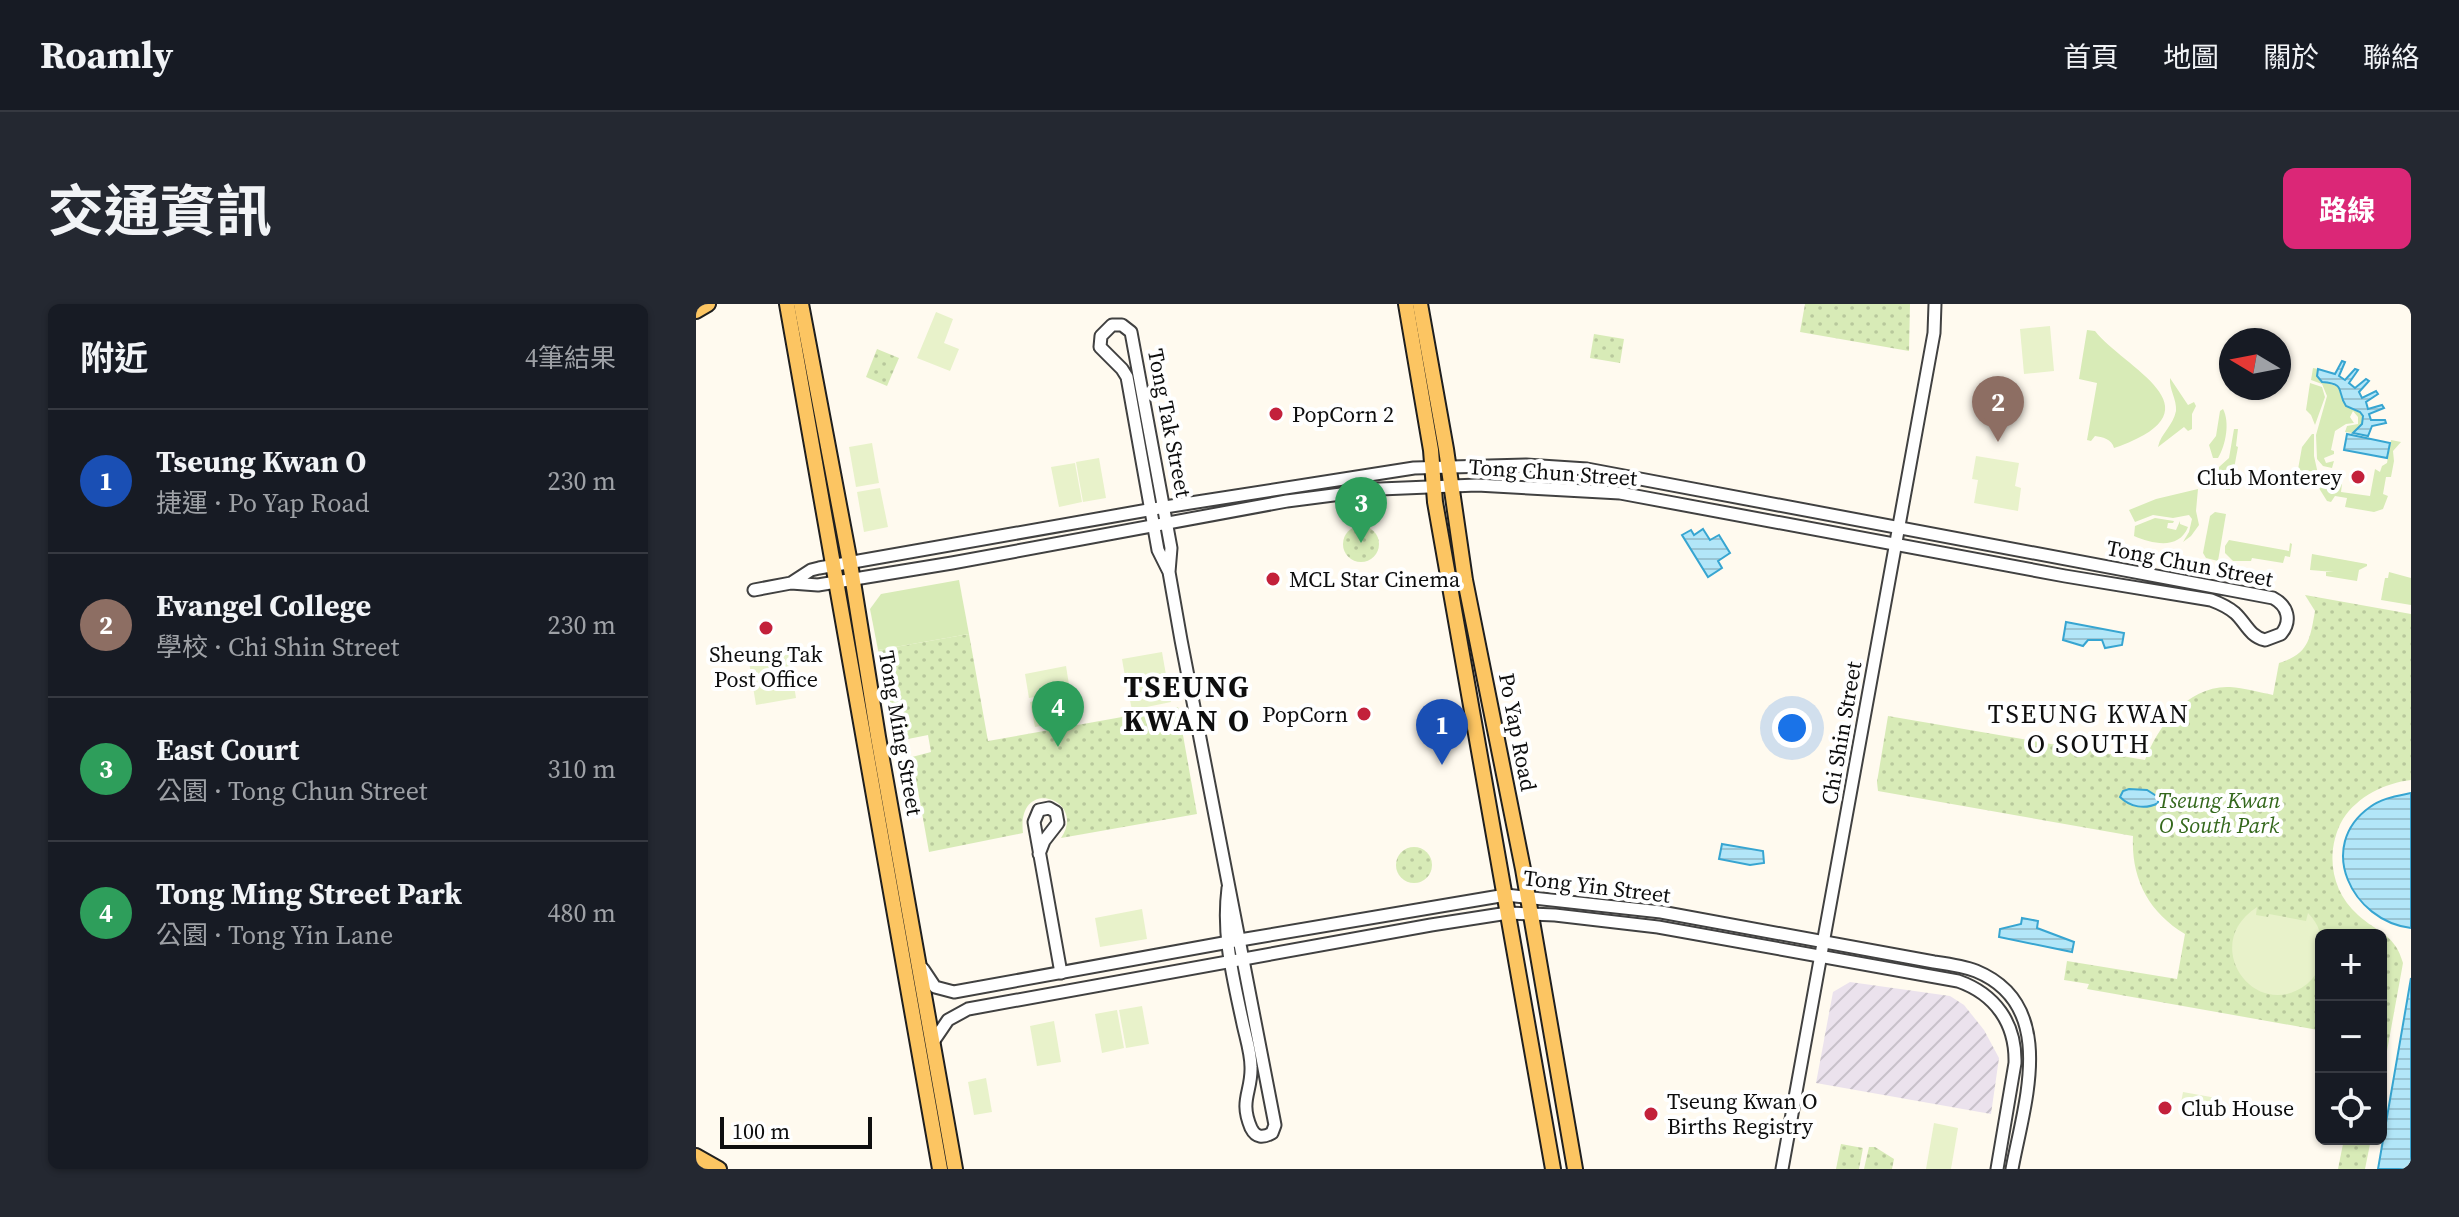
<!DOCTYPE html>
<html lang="zh-TW">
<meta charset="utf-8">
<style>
:root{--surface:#171b24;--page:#242831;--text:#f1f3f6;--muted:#9ea1a6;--line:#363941;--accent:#db2777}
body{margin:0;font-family:"Source Serif 4","Noto Sans TC",serif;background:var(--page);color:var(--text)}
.controls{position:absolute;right:24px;bottom:24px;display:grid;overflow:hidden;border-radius:12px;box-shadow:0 2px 6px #0004}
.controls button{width:72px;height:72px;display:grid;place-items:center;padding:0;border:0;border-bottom:2px solid var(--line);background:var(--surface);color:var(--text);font:40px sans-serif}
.compass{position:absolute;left:1523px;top:24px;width:72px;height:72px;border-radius:50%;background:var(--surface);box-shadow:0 2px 6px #0004;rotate:280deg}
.scale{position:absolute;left:24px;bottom:20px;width:152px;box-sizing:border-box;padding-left:8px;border:4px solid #0e0e0e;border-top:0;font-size:22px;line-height:28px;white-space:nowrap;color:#0e0e0e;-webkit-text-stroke:6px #fff;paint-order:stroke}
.you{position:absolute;left:1096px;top:424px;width:28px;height:28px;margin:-20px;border:6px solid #fff;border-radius:50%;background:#1a73e8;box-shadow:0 0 0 12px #1a73e833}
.badge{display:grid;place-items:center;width:52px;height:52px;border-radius:50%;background:var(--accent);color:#fff;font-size:26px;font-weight:700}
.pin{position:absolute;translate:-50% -66px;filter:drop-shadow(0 2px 4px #0008)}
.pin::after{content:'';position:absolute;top:42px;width:28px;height:24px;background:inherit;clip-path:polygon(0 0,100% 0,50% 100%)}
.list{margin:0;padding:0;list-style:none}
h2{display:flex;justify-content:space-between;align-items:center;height:104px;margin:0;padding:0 32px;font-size:34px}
h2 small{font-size:26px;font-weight:400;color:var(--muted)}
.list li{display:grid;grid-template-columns:52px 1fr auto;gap:24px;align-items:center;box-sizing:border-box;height:144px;padding:0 32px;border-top:2px solid var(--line)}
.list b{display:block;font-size:30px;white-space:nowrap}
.list p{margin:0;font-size:26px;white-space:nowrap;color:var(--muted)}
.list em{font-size:26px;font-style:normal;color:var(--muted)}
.icon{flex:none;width:44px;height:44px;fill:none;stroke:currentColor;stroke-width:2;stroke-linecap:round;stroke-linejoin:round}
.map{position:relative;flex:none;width:1715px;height:865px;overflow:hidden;border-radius:12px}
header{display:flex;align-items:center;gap:48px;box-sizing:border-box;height:112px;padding:0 40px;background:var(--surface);border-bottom:2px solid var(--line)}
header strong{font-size:38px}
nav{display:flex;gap:44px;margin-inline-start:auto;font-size:28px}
.intro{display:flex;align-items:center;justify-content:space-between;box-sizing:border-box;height:192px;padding:0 48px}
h1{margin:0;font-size:56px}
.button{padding:20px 36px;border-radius:12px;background:var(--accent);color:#fff;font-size:28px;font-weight:700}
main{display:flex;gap:48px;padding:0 48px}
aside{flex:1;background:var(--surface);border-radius:12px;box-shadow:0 2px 6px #0004}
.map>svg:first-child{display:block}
</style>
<header>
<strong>Roamly</strong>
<nav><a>首頁</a><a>地圖</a><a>關於</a><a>聯絡</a></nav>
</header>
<div class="intro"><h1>交通資訊</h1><a class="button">路線</a></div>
<main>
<aside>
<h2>附近<small>4筆結果</small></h2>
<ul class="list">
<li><span class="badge" style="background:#1a4fb4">1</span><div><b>Tseung Kwan O</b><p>捷運 · Po Yap Road</p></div><em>230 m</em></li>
<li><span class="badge" style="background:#8d6e63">2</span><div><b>Evangel College</b><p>學校 · Chi Shin Street</p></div><em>230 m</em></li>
<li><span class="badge" style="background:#2e9e5b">3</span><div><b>East Court</b><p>公園 · Tong Chun Street</p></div><em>310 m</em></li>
<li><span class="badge" style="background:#2e9e5b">4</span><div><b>Tong Ming Street Park</b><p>公園 · Tong Yin Lane</p></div><em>480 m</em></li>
</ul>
</aside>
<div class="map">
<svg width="1715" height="865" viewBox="0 0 1715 865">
<defs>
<pattern id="industrial-furrows" width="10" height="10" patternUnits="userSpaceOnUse" patternTransform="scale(2)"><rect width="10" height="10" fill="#ebe2ed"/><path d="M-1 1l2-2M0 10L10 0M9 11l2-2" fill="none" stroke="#c8c1ca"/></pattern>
<pattern id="grass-dots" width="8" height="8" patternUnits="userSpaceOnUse" patternTransform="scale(2)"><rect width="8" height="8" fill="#d8ebb7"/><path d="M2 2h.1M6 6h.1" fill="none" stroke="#b8c89c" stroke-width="1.8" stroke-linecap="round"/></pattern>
<pattern id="water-rules" width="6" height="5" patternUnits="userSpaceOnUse" patternTransform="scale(2)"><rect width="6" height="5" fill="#b2e6f8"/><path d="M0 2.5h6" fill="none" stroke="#98c4d3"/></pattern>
</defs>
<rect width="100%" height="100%" fill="#fffaef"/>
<path fill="url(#industrial-furrows)" d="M1154,678L1254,692L1268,701L1288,726L1303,754L1295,810L1120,779L1137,688Z"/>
<g fill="url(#grass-dots)">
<path d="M1109,0H1214L1213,47L1104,28Z"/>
<path d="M898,30L928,35L924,59L894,54Z"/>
<path d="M181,45L203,54L191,82L170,73Z"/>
<circle cx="665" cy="240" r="18"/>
<path d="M1609,291L1715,310V476C1689,479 1662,492 1647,515C1629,546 1634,587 1662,611C1682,629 1699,630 1707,659L1685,780V631H1625V720L1622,726L1391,685L1393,680L1368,676L1371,657L1481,675L1489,630C1452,608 1435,574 1437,532L1182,487L1181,478L1192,412L1449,456C1462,422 1492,381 1534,383C1548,384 1563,388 1577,391L1583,359C1613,350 1614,335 1619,307Z"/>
<path d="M273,330L292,437L482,403L501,510L365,534C392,495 320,471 327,529L233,548L216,453L235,448L232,431L207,436L203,420H198L182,346Z"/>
<circle cx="718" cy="561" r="18"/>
<path d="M1648,835H1675L1669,865H1642Z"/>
<path d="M1145,840L1167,844L1163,865H1140Z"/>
<path d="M1173,843H1179L1198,855L1196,865H1168Z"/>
</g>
<g fill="#d8ebb7">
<path d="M1391,26L1399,27C1428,64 1526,104 1424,142L1418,144C1416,135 1406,133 1399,132L1395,137L1391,136L1401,79L1383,75Z"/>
<path d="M1617,64L1622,65L1623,76L1643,83L1650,102L1664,108L1667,112L1666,120L1657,129L1649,128L1651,122L1662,120V113L1657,107L1654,113L1658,119L1650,120L1639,127L1635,146L1638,147V150L1628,154L1630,159L1638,157L1636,164L1627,162L1621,155L1620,131L1631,92L1626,80L1615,76Z"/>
<path d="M1474,74L1492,101L1498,98L1500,102L1496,110V125L1492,127L1488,123L1462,143C1465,129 1477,122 1480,107C1481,95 1473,86 1474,74Z"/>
<path d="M1614,79L1626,83L1629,93L1619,121L1615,111L1610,106Z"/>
<path d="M1527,105C1534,118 1530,141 1522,154H1517L1513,141L1520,132L1524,107Z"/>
<path d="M1538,125H1542L1540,142L1542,143L1534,186L1522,184L1520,180L1523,163L1533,154Z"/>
<path d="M1616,130H1618V152L1622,170L1617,179L1599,182L1606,143Z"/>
<path d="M1695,136L1705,138L1697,147L1698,157L1695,173H1690L1687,190L1692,192L1687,205L1678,208L1649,203L1651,194L1639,192L1635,198L1631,197L1621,181L1623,176L1646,180L1645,188L1674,192L1679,165L1684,168L1686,162L1691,159Z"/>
<path d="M1502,185L1500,207L1503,221L1495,232L1487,238L1493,228L1496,215L1493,211L1477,214L1457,211L1439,218L1433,206L1460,195Z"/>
<path d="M1519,208L1530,210L1522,257L1510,254L1507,249L1514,212Z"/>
<path d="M1459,214L1478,217L1477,219H1472L1471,224L1480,226L1484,217V220L1492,223C1483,246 1457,240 1438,232L1439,222Z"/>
<path d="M1533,236L1593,247L1594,239L1596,240L1594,253L1589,252L1587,259L1556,254L1555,257H1537L1529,249V242Z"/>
<path d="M1616,250L1671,260V262L1663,266L1661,277L1630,272V268H1638L1614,266Z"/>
<path d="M1693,268L1715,274V301L1685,296L1689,274H1692Z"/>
<path d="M263,276L273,330L182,346L174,305L185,290Z"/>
</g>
<g fill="#e8f2ca">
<path d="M240,8L257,15L248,39L263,45L254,67L221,54Z"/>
<path d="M1354,22L1358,67L1328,70L1324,25Z"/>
<path d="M176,139L183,179L160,183L153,143Z"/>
<path d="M1280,152L1323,159L1319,182L1325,184L1322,207L1278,199L1282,176L1276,175Z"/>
<path d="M403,154L410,194L387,198L380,158Z"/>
<path d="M379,159L386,198L363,203L355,163Z"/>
<path d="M184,184L192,223L168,228L161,188Z"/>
<path d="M92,344L100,394L60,401L52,352Z"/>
<path d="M466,348L470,371L430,378L426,355Z"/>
<path d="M370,362L374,387L333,394L329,370Z"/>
<path d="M471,375L475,398L436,406L431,382Z"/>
<path d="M375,391L380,416L339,423L334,398Z"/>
<path d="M1561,603L1560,611L1572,613L1573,610L1610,617L1612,609C1627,625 1625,634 1625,654C1625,664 1619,673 1611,680C1560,720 1502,641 1561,603Z"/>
<path d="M446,605L451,635L404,643L399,614Z"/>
<path d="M446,702L453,740L430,744L423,706Z"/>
<path d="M421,706L428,744L406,749L399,710Z"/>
<path d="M358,717L365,758L341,762L334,722Z"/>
<path d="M290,774L296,808L278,811L272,778Z"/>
<path d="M1487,788L1526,795L1522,816L1483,809Z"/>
<path d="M1238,819L1262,824L1255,865H1230Z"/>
</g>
<g fill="url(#water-rules)" stroke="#37a5d1" stroke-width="2">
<path d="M1646,57L1649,58L1643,72L1649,76L1659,65L1662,66L1653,79L1659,84L1670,75L1673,77L1663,88L1666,94L1680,87L1682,90L1670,98L1672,105L1686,101L1688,104L1673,110L1675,116H1689L1690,119L1676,122L1672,132L1657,129L1666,120L1667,112L1664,108L1650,102C1640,87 1651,80 1626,78L1621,72L1622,65L1639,70Z"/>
<path d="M1651,130L1694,139L1691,154L1648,146Z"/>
<path d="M1007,225L1014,236L1023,231L1034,249L1022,257L1026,264L1012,273L986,231L995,226L998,231Z"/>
<path d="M1370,318L1428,329L1426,341L1409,344L1406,336H1392L1387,342L1367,336Z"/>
<path d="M1433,485L1451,486L1462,493V499C1449,506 1434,503 1424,493L1427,487Z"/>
<path d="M1715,489V624C1656,617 1619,542 1674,503C1686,494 1701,492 1715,489Z"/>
<path d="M1026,540L1067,547L1068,559L1054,561L1023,555Z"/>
<path d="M1326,614L1342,617L1341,624L1378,638L1376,648L1303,633L1304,625L1325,620Z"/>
<path d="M1715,674V865H1682Z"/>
</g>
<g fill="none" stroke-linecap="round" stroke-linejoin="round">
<defs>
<g id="minor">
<path d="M473,268L462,246L431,73L426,65L404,43L405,32L416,21H426L435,28L475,244L473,268L485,336L579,821L576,829C567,834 560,834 555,824C543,796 556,788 555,763C555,749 550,734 547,720C537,673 526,632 532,584"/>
<path d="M58,286L95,279L122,281L256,259L591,197L684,185L781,181L924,189L1369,272L1515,296C1523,299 1532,303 1539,309C1550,319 1553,332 1569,336L1585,330C1596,317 1592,302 1577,294L891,165L830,161L718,164L469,203L123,264L115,266L95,279"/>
<path d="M343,550L348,537L362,519L360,508L353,504L343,506L338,518L365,669"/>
<path d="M227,665L239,683L258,688L544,636L810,591L965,608L1238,658C1252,660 1267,662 1280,667C1363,701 1328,800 1316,865"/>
<path d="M237,738L252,716L272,705L735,621L812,609L859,611L962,623L1262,677C1299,690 1320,719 1319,759L1301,865"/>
<path d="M1086,865L1238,29L1239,0"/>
</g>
<g id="major">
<path d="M91,0L244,865"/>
<path d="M105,0L154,259L182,433L259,865"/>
<path d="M710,0L735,146L739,198L857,865"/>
<path d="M724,0L750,145L769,276L827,565L879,865"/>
<path d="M0,7L12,0"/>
<path d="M0,852L23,865"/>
</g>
</defs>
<use href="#minor" stroke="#414141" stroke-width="15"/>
<use href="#major" stroke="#1f1f1f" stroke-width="18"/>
<use href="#minor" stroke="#fff" stroke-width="11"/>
<use href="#major" stroke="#fcc562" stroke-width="14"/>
</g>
<g fill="#c3213b" stroke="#fff" stroke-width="3">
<circle cx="580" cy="110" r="8"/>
<circle cx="1662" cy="173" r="8"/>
<circle cx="577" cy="275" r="8"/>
<circle cx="70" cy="324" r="8"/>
<circle cx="668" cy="410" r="8"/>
<circle cx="1469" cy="804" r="8"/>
<circle cx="955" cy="810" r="8"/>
</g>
<g text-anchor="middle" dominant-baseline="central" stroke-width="8" stroke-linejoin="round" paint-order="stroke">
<g font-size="22" fill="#0e0e0e" stroke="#fff" text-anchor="start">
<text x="596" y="110">PopCorn 2</text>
<text x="1646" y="173" text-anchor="end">Club Monterey</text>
<text x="593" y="275">MCL Star Cinema</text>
<text x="70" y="350" text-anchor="middle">Sheung Tak<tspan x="70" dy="25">Post Office</tspan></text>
<text x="652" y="410" text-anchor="end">PopCorn</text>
<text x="971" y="797">Tseung Kwan O<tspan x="971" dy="25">Births Registry</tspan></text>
<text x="1485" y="804">Club House</text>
</g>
<g font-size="22" fill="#0e0e0e" stroke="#fff">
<text transform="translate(474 119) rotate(79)">Tong Tak Street</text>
<text transform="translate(857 168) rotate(4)">Tong Chun Street</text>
<text transform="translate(1494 259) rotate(11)">Tong Chun Street</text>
<text transform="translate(822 428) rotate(79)">Po Yap Road</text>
<text transform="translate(205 429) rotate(80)">Tong Ming Street</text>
<text transform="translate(1145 429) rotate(-80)">Chi Shin Street</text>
<text transform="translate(901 582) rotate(7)">Tong Yin Street</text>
</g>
<g font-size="22" font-style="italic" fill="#34681c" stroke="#fff">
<text x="1523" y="496">Tseung Kwan<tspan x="1523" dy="25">O South Park</tspan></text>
</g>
<g font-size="26" letter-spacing="2" fill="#0e0e0e" stroke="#fff">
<text x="1393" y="410">TSEUNG KWAN<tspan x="1393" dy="30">O SOUTH</tspan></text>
</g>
<g font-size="30" font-weight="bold" letter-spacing="2" fill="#0e0e0e" stroke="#fff">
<text x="491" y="382">TSEUNG<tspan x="491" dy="34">KWAN O</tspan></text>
</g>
</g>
</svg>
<div class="controls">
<button>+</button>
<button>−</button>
<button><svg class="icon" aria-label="locate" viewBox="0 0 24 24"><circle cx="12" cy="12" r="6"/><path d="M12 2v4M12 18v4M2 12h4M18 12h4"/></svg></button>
</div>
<svg class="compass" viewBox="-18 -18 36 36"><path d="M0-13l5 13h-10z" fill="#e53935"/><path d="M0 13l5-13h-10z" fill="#9ea1a6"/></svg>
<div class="scale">100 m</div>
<div class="you"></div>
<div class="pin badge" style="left:746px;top:461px;background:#1a4fb4">1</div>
<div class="pin badge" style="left:1302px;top:138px;background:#8d6e63">2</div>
<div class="pin badge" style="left:665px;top:239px;background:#2e9e5b">3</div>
<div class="pin badge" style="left:362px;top:443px;background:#2e9e5b">4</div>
</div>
</main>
